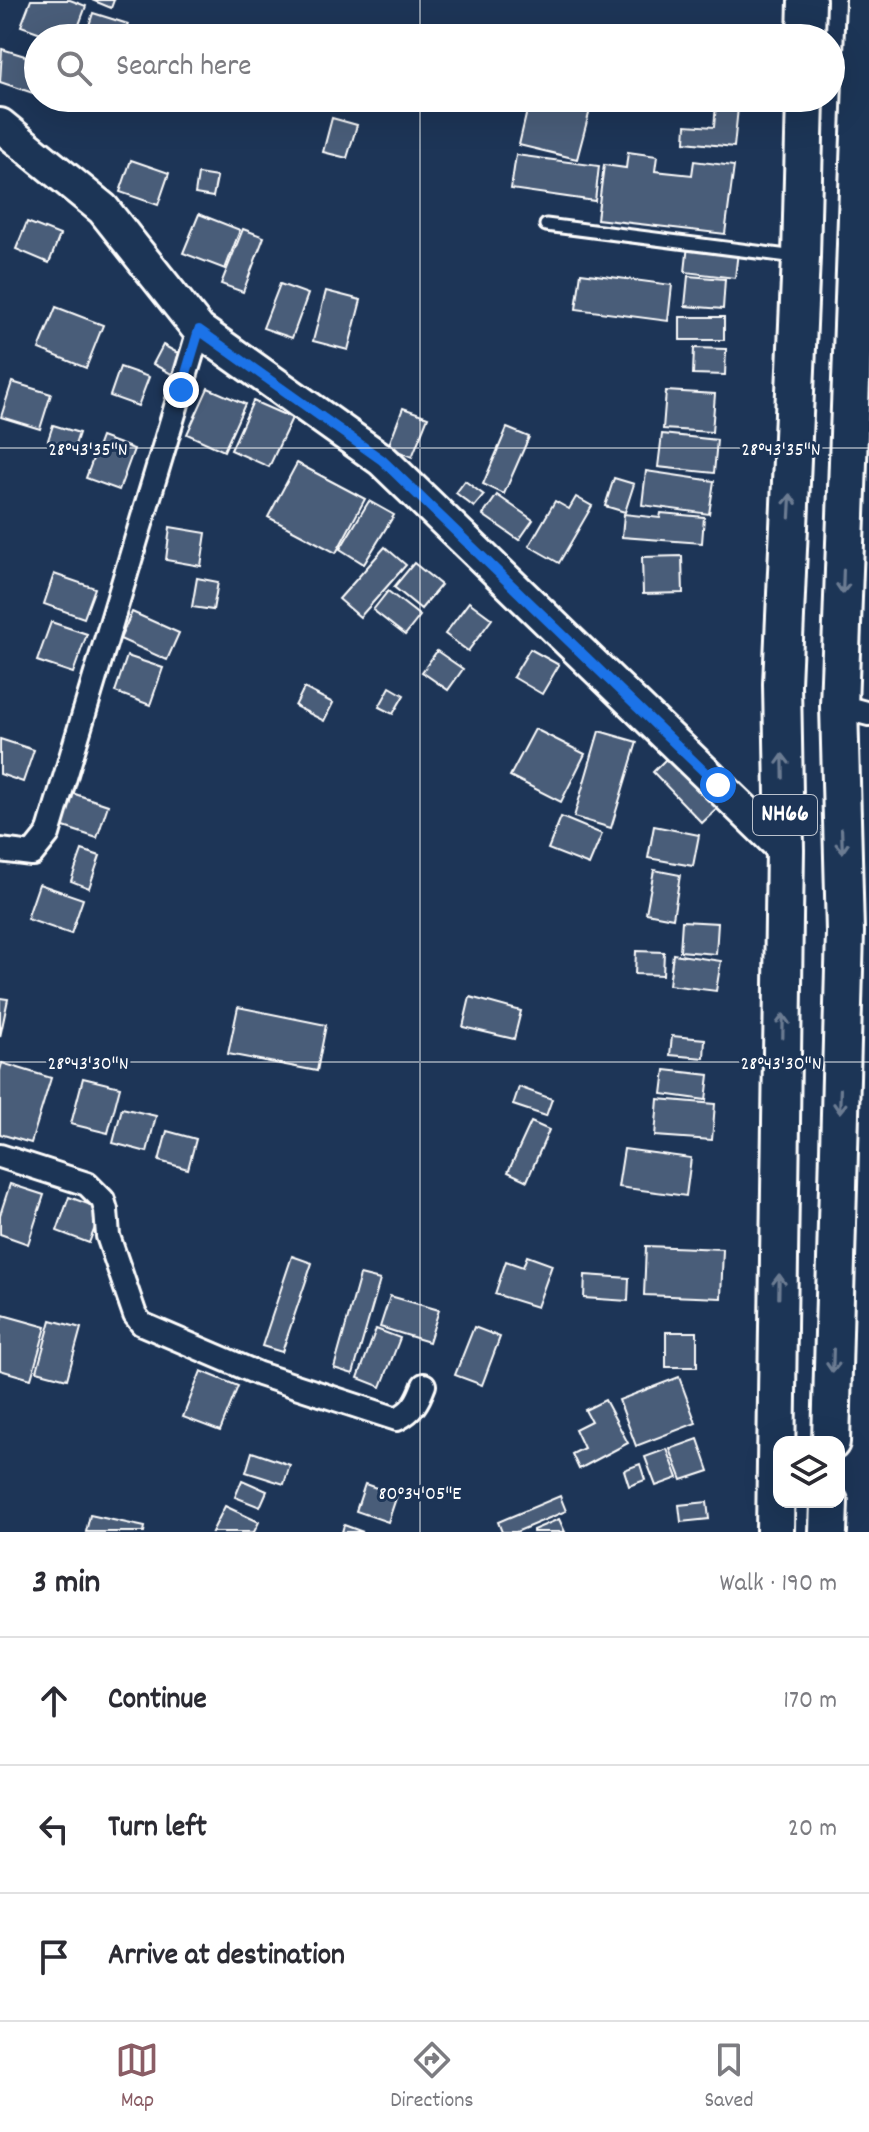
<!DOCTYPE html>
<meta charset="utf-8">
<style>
:root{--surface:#fff;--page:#f2f2f3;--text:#2b2b33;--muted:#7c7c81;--line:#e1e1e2;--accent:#8a5d65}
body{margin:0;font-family:Dekko,sans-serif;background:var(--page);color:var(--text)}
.controls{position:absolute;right:24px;bottom:24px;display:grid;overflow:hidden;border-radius:16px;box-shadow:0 8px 32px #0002}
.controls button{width:72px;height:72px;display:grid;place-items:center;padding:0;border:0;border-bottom:2px solid var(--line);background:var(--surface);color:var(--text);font:40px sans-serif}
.stop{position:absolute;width:24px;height:24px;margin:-18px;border:6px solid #1a73e8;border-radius:50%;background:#fff}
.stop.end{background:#1a73e8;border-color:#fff;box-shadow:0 2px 8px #0008}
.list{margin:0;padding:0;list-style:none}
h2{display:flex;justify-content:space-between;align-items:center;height:104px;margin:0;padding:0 32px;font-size:34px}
h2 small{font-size:26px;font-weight:400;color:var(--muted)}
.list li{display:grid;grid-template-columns:52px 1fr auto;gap:24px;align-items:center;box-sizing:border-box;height:128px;padding:0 32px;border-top:2px solid var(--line)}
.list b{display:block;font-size:30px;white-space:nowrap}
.list em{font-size:26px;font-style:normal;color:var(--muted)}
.icon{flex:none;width:44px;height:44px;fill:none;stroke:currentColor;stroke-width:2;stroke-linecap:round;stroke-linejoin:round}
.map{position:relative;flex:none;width:869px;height:1532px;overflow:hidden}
.search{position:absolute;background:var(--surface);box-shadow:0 8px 32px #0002;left:24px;right:24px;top:24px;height:88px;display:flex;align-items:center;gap:20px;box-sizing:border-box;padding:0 28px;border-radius:44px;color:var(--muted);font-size:30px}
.sheet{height:488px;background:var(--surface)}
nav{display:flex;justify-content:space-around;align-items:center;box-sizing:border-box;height:112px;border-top:2px solid var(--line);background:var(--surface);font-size:22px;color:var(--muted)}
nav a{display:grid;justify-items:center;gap:4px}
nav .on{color:var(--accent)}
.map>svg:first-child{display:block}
</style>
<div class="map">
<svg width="869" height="1532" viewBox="0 0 869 1532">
<rect width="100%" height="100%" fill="#1d3557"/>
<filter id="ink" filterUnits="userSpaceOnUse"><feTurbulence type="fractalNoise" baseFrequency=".0125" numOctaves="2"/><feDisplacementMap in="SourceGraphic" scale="16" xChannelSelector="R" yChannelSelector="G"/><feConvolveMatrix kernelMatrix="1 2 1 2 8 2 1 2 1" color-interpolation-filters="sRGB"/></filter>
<g filter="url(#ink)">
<g fill="#4a5d79" stroke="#fff" stroke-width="2">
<path d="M31,0H70L86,6L74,38H55L21,26Z"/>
<path d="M92,0H114L111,8Z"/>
<path d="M93,13L128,24L124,38H85Z"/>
<path d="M549,27L574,33L572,38H546Z"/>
<path d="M2,49L38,60V77L33,93L0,82Z"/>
<path d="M530,98H544L590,110L577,159L519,145Z"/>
<path d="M585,98H634L632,106Z"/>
<path d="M700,98H733L732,105L700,101Z"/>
<path d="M716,105L738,108L734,147L685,142L686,125L714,127Z"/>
<path d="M332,118L357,125L347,158L323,152Z"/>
<path d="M628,152L657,156L655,171L692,175L694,161L734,166L725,234L597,219L604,165L626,168Z"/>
<path d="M516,155L599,166L595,201L511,189Z"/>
<path d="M131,160L169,173L158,205L120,192Z"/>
<path d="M198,174L217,177L213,197L195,194Z"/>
<path d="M199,214L240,230L225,269L183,253Z"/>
<path d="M27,222L60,235L49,263L16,249Z"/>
<path d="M243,229L264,237L243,292L221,284Z"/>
<path d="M688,245L738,251L735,278L685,272Z"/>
<path d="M581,273L672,285L668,321L576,309Z"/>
<path d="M688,276L725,279L723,309L685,306Z"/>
<path d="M280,284L308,294L292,338L263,328Z"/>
<path d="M326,291L361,300L348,350L313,341Z"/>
<path d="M56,307L103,325L86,368L39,349Z"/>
<rect x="680" y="317" width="44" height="23"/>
<path d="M163,345L185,357L175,376L153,364Z"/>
<path d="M694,348L726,349L725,375L693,374Z"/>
<path d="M120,367L149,377L138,406L110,396Z"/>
<path d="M12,382L51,394L40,429L1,417Z"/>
<path d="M208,388L245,404L224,451L187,434Z"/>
<path d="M666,391L715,394L712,432L663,429Z"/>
<path d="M253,401L292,418L269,467L231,450Z"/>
<path d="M403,408L428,417L412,457L388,447Z"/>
<path d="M53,425L79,433L74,448L48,440Z"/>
<path d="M507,428L529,437L504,494L483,484Z"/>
<path d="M662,434L717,440L714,473L658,467Z"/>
<path d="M101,437L134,449L119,490L86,478Z"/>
<path d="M297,463L365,499L336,553L268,517Z"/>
<path d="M646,471L714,481L709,514L642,505Z"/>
<path d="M614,478L634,484L625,512L605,506Z"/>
<path d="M465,481L484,495L474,507L456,493Z"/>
<path d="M497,495L533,520L519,540L483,515Z"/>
<path d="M576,497L592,506L559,563L529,546L555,501L569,509Z"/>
<path d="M369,501L394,515L364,564L340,549Z"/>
<path d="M661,513L704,517L702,543L622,537L624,514L660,518Z"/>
<path d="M170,527L206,533L201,566L166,560Z"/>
<path d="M385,547L406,565L360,617L339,599Z"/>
<path d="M682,556L683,593L643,594L642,557Z"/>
<path d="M414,563L441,585L421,609L394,587Z"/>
<path d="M54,574L95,588L84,618L44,604Z"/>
<path d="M197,578L218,582L213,610L192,607Z"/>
<path d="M388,591L420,616L405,635L373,610Z"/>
<path d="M469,602L492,619L468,651L445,634Z"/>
<path d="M132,612L179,633L167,660L120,639Z"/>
<path d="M51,622L87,634L73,673L37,661Z"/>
<path d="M530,649L559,665L542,694L513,677Z"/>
<path d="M437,651L463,669L448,690L422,672Z"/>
<path d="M127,656L163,668L150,705L115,692Z"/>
<path d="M390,687L404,695L393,714L379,707Z"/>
<path d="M304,688L333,703L324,721L295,706Z"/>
<path d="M535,729L585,754L561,802L510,776Z"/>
<path d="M599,731L637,742L611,828L574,817Z"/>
<path d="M0,739L34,750L23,782L0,774Z"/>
<path d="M669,756L719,807L702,823L653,772Z"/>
<path d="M66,791L108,805L97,838L55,824Z"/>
<path d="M561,817L602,834L589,865L548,849Z"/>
<path d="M654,826L699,835L693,866L648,858Z"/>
<path d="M82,850L100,856L89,888L71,881Z"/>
<path d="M654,870L680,875L673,918L646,913Z"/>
<path d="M39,884L83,899L71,934L27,919Z"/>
<path d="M682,921L718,923L716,954L680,951Z"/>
<path d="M636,951L664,952L663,975L635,974Z"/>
<path d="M673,954L721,961L716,991L669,985Z"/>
<path d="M470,997L521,1011L514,1039L463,1027Z"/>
<path d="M0,998L8,999L0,1037Z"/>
<path d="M238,1007L326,1025L317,1071L228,1054Z"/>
<path d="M672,1036L705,1039L704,1058L670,1055Z"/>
<path d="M2,1063L51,1078L31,1143L0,1134V1071Z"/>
<path d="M665,1070L709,1075L706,1100L662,1094Z"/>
<path d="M83,1078L120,1087L108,1133L71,1124Z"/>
<path d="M519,1087L552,1099L546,1116L513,1105Z"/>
<path d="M658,1099L715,1104L712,1140L655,1136Z"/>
<path d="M122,1108L156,1116L147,1152L113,1143Z"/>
<path d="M531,1122L549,1130L527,1181L508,1172Z"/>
<path d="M167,1131L196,1139L188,1169L159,1161Z"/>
<path d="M624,1149L691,1158L686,1196L618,1187Z"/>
<path d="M10,1184L44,1195L28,1244L0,1234V1215Z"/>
<path d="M69,1197L102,1209L89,1243L57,1231Z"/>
<path d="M646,1246L723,1249L721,1298L644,1295Z"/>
<path d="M292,1256L312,1263L282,1352L262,1346Z"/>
<path d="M527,1256L552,1265L537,1307L495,1294L506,1261L523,1267Z"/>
<path d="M360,1275L380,1280L353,1374L334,1368Z"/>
<path d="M585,1275L629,1278L628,1301L584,1298Z"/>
<path d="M390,1296L439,1310L429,1342L380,1327Z"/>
<path d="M3,1315L46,1327L31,1379L0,1370V1325Z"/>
<path d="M51,1320L81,1328L67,1379L37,1371Z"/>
<path d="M474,1327L500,1337L482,1385L455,1375Z"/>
<path d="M376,1329L400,1338L381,1387L358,1378Z"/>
<rect x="666" y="1332" width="31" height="35"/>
<path d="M201,1371L238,1386L220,1431L183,1417Z"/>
<path d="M679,1377L696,1423L636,1446L619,1400Z"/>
<path d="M605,1400L628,1443L579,1469L572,1454L584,1448L575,1429L591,1421L585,1410Z"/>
<path d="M698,1439L709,1471L682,1480L670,1449Z"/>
<path d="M667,1449L678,1478L656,1486L645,1457Z"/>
<path d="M252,1452L290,1465L284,1484L246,1472Z"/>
<path d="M640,1464L645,1480L629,1486L624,1470Z"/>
<path d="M242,1480L267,1491L260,1507L235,1497Z"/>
<path d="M365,1484L397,1495L388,1522L356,1511Z"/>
<path d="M560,1496L566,1511L516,1532H502L498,1522Z"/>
<path d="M707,1502L709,1519L681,1522L679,1505Z"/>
<path d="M225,1506L259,1522L254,1532H212Z"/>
<path d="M90,1515L145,1527L144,1532H86Z"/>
<path d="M559,1519L565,1532H533V1530Z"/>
<path d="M344,1525L363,1532H342Z"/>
</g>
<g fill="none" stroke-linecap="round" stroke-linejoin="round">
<defs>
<path id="service" d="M546,225L796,257"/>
<g id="minor">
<path d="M839,706L869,714"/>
<path d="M0,850L32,854L48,834L199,330"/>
<path d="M0,1156L87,1184L103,1200L106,1210L108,1236L135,1315L142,1324L259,1374L397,1419C413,1411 418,1401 424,1385"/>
</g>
<path id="secondary" d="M0,125L103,209L199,330L382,460L785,850"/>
<g id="trunk">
<path d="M806,38L807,0"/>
<path d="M831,1442L845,932L839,706L865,0"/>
<path d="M775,1532L785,850L782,684L801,257L805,98"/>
<path d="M828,1532L829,1502"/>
</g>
</defs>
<use href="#service" stroke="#fff" stroke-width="17"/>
<use href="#minor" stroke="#fff" stroke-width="28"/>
<use href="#secondary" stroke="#fff" stroke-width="38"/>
<use href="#trunk" stroke="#fff" stroke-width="42"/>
<use href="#service" stroke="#1d3557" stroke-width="11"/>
<use href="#minor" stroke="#1d3557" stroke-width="22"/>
<use href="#secondary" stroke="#1d3557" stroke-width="32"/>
<use href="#trunk" stroke="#1d3557" stroke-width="36"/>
</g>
<defs><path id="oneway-shaft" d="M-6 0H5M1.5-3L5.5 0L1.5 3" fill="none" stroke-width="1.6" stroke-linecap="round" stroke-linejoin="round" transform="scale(2)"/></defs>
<g stroke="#6c7c92">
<use href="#oneway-shaft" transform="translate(790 506) rotate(-87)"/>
<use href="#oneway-shaft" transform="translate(843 582) rotate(92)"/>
<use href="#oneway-shaft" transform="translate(783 766) rotate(-91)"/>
<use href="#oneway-shaft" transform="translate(842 841) rotate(88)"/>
<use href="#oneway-shaft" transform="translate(783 1026) rotate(-89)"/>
<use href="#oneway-shaft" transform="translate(840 1101) rotate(92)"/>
<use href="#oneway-shaft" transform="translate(779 1286) rotate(-89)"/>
<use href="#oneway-shaft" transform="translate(833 1361) rotate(92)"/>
</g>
</g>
<g fill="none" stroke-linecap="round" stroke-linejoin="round" filter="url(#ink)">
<path stroke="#1a73e8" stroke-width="10" d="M181,390L199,330L382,460L718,785"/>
</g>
<path fill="none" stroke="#fff" stroke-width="2" stroke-opacity="0.45" d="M420,0V38M420,98V1532M0,448H869M0,1062H869"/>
<g text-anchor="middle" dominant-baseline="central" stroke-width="6" stroke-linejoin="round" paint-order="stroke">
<rect fill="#1d3557" stroke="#bbc2cd" stroke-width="2" x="753" y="795" width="64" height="40" rx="6"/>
<g font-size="24" font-weight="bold" fill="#fff">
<text x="785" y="815">NH66</text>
</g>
</g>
<g font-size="20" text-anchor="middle" fill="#fff" stroke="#1d3557" stroke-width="6" stroke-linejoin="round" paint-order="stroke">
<text x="88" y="455">28°43'35"N</text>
<text x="781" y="455">28°43'35"N</text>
<text x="88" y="1069">28°43'30"N</text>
<text x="781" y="1069">28°43'30"N</text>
<text x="420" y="1499">80°34'05"E</text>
</g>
</svg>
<div class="controls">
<button><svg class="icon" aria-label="layers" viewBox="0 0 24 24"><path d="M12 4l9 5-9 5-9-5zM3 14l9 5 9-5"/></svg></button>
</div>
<div class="stop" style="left:718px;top:785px"></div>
<div class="stop end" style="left:181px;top:390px"></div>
<div class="search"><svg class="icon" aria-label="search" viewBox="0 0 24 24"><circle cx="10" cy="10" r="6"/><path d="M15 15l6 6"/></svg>Search here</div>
</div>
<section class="sheet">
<h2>3 min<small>Walk · 190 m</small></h2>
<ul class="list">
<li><svg class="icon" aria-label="ahead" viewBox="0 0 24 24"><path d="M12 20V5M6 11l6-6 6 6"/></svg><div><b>Continue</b></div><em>170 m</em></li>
<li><svg class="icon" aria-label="left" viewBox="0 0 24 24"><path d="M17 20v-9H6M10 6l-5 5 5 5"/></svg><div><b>Turn left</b></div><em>20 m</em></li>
<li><svg class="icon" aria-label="arrive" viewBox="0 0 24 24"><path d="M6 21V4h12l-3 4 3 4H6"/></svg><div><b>Arrive at destination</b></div></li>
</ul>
</section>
<nav>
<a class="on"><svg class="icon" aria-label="map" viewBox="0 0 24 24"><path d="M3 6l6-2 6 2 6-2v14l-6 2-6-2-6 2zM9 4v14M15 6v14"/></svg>Map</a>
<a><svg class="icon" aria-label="directions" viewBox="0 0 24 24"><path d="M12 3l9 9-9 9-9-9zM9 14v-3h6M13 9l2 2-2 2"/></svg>Directions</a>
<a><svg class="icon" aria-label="saved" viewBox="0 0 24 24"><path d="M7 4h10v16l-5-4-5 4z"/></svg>Saved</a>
</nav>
